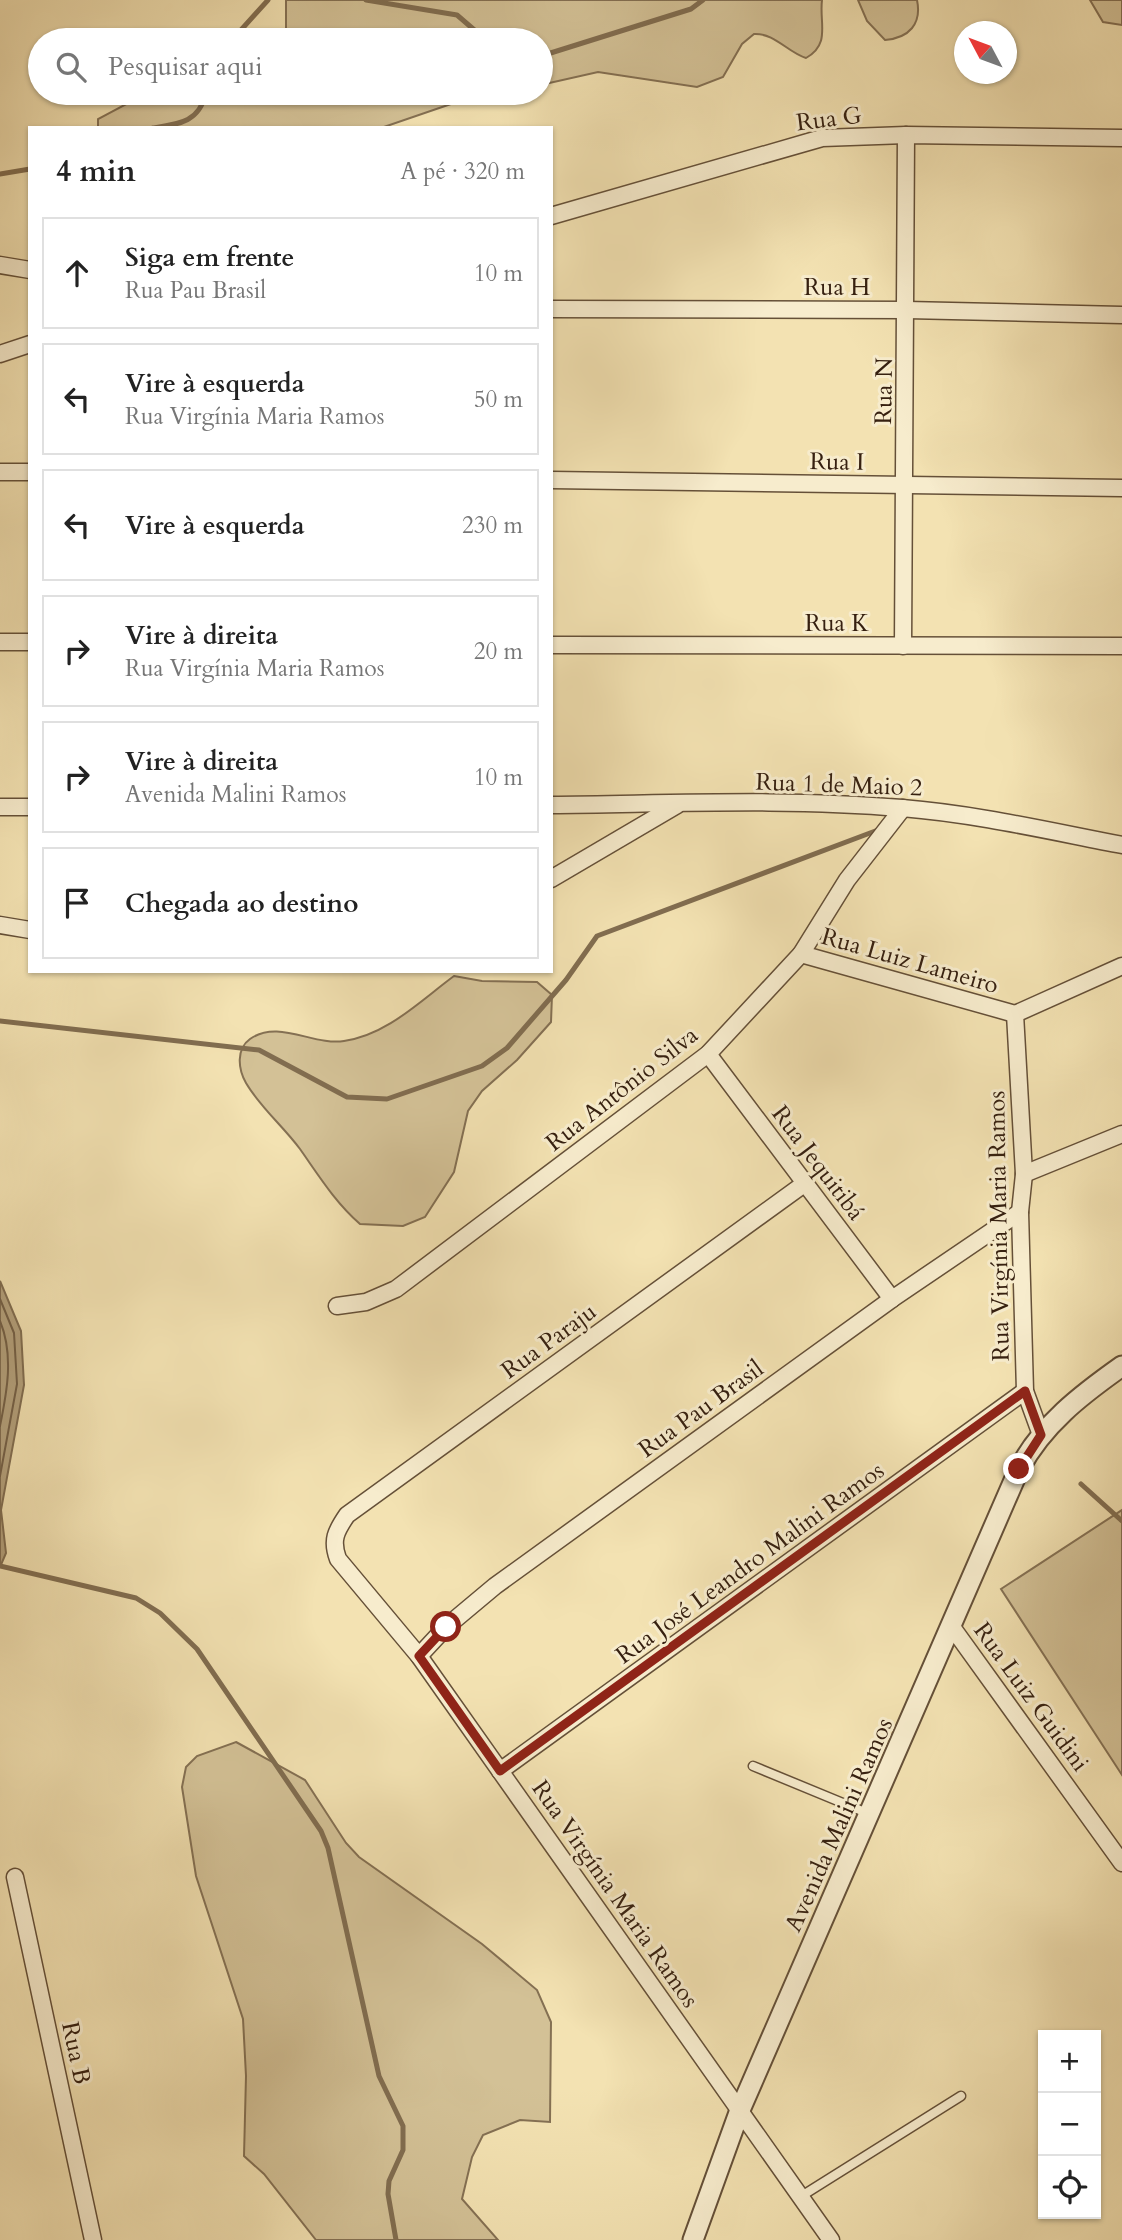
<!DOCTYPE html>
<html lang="pt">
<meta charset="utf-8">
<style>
:root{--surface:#fff;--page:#f2f2f2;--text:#222;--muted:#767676;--line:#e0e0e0}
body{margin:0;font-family:Cardo,serif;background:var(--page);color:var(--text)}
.controls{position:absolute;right:21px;bottom:21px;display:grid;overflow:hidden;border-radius:0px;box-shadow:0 2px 5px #0004}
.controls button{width:63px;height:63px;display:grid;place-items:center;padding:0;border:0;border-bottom:2px solid var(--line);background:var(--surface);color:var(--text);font:35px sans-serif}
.compass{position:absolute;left:954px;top:21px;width:63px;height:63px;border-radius:50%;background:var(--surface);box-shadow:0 2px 5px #0004;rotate:311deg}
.stop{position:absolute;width:21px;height:21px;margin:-16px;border:5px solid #8f2418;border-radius:50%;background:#fff}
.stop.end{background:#8f2418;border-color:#fff;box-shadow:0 2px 7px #0008}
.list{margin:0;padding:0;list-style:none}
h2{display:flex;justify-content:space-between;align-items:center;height:91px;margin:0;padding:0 28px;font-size:30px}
h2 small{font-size:23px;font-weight:400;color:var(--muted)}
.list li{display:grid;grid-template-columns:46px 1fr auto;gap:21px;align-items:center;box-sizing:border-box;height:112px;margin:0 14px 14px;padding:0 14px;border:2px solid var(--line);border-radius:0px}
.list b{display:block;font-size:26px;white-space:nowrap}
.list p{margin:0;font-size:23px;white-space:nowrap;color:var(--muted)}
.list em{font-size:23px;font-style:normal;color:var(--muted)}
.icon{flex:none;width:38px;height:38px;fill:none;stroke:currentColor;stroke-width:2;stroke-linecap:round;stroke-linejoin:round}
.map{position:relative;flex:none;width:1122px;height:2240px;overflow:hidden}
.search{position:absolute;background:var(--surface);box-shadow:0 2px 5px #0004;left:28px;top:28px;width:525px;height:77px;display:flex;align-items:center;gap:18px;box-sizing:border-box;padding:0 24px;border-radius:38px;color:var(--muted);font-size:26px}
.panel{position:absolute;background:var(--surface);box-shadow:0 2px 5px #0004;left:28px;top:126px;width:525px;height:847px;border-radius:0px}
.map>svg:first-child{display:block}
</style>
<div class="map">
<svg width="1122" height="2240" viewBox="0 0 1122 2240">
<rect width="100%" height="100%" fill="#f3e2b2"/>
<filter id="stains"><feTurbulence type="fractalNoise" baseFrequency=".00286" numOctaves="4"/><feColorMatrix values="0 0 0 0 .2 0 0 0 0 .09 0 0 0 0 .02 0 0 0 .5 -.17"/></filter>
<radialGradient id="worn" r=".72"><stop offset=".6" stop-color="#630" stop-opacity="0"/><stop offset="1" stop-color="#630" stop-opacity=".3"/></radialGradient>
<g fill="#d3c196" stroke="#847053" stroke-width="2">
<path d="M286,0H822C819,23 831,44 806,58C787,52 775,33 754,34L742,44L723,77L697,87L598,72L545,84L541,83V40H239L250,31L286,36Z"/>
<path d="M858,0H917C922,24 909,38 885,40L867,21Z"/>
<path d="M1090,0H1122V25L1103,22Z"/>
<path d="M147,93H483L381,128H98V119Z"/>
<path d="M454,976L482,981L537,982L552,995L551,1022L517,1060L482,1091L468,1111L454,1172L425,1217L403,1226L360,1224C335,1202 319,1176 300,1149C283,1126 260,1107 246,1083C238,1069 236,1049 250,1039C278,1019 314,1046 344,1041C387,1035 420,1001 454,976Z"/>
<path d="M1122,1510V1775L1001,1589Z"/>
<path d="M236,1742L305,1780L346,1843L359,1857L482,1944L537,1990L551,2022L550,2122L520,2120L483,2135L472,2157L462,2199L498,2240H316L264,2174L244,2156L246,2076L243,2019L196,1876L182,1787L186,1767L197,1756Z"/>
</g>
<path fill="#b3a07b" stroke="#816d50" stroke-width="2" d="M0,1281L21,1331L24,1385L1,1510L6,1553L0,1567Z"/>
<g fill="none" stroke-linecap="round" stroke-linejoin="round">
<g stroke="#746046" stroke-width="2">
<path d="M0,1299L14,1333L17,1384L0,1476"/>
<path d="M0,1321C14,1355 7,1392 0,1426"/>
</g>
<g stroke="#816d50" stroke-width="5">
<path d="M366,0L457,15L486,40"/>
<path d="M232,40L268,0"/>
<path d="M541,56L691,9L703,0"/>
<path d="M153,128C180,124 199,122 206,93"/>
<path d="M0,174L30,169"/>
<path d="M0,1021L259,1050L347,1097L387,1099L482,1066L507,1048L566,980L597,936L878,830"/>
<path d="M1081,1484L1122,1521"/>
<path d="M0,1566L136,1598L160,1613L197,1649L321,1831L328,1848L379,2076L403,2126V2150L389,2181L388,2194L396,2240"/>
</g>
<defs>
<g id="service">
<path d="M753,1766L867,1813"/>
<path d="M800,2197L961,2096"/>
</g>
<g id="minor">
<path d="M551,216L822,138L906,135L1122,138"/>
<path d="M0,265L30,270"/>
<path d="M551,309L907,310L1122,315"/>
<path d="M0,354L30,344"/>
<path d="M0,472H30"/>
<path d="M551,480L1122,488"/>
<path d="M0,642H30"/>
<path d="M551,645L1122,646"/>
<path d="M903,646L906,135"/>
<path d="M551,805C668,804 786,798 902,808C976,814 1049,831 1122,845"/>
<path d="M0,807H30"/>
<path d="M551,879L677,805"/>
<path d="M0,925L30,930"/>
<path d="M801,954L1015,1014L1122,966"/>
<path d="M1015,1014L1024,1174L1020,1212L1025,1391L1041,1435"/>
<path d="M708,1054L892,1299"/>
<path d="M1024,1174L1122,1134"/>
<path d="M804,1184L347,1515C336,1531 331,1540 338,1559L419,1656L831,2240"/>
<path d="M337,1306L366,1302L396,1289L708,1054L801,954L847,880L903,808"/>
<path d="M952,1627L1122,1863"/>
<path d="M419,1656L446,1627L495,1586L892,1299L1020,1212"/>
<path d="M500,1771L1025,1391"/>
<path d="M15,1877L93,2240"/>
</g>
<path id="tertiary" d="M693,2240L740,2110L1019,1469C1043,1424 1081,1395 1122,1366"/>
</defs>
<use href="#service" stroke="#655038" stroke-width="11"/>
<use href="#minor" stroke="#655038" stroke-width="19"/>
<use href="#tertiary" stroke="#655038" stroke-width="23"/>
<use href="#service" stroke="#f7eccd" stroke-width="8"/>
<use href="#minor" stroke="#f7eccd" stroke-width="16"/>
<use href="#tertiary" stroke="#f7eccd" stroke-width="19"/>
</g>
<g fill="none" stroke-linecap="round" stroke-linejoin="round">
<path stroke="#8f2418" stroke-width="9" d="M446,1627L419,1656L500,1771L1025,1391L1041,1435L1019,1469"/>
</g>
<g text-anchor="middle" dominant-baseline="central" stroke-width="6" stroke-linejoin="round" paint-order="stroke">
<g font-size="24" fill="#362010" stroke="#f7eccd">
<text transform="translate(829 119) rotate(-7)">Rua G</text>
<text x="837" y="287">Rua H</text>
<text transform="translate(884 391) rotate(-89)">Rua N</text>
<text transform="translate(837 462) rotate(1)">Rua I</text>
<text x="837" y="623">Rua K</text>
<text transform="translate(839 785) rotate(2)">Rua 1 de Maio 2</text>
<text transform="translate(910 961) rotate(16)">Rua Luiz Lameiro</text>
<text transform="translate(622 1089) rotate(-38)">Rua Antônio Silva</text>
<text transform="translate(818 1163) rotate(53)">Rua Jequitibá</text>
<text transform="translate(999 1226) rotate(-91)">Rua Virgínia Maria Ramos</text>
<text transform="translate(549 1341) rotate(-36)">Rua Paraju</text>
<text transform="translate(701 1409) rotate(-36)">Rua Pau Brasil</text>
<text transform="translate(750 1563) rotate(-36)">Rua José Leandro Malini Ramos</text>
<text transform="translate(1031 1697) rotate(54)">Rua Luiz Guidini</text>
<text transform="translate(839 1825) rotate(-66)">Avenida Malini Ramos</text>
<text transform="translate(615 1894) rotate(55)">Rua Virgínia Maria Ramos</text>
<text transform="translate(76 2053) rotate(78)">Rua B</text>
</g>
</g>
<rect width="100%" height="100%" filter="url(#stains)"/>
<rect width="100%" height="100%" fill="url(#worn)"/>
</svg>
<div class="controls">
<button>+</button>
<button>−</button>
<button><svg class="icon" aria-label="locate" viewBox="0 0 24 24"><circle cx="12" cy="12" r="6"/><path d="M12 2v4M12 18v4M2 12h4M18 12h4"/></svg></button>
</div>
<svg class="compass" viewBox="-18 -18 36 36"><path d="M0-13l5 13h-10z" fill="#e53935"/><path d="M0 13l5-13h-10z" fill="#767676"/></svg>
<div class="stop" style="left:446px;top:1627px"></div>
<div class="stop end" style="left:1019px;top:1469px"></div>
<div class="search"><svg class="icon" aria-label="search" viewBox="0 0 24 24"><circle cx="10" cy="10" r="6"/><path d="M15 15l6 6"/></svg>Pesquisar aqui</div>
<section class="panel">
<h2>4 min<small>A pé · 320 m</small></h2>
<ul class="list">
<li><svg class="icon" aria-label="ahead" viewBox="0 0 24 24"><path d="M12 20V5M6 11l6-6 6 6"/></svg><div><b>Siga em frente</b><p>Rua Pau Brasil</p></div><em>10 m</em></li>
<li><svg class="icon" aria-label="left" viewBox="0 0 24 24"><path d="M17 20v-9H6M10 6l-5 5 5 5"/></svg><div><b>Vire à esquerda</b><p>Rua Virgínia Maria Ramos</p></div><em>50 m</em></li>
<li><svg class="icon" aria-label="left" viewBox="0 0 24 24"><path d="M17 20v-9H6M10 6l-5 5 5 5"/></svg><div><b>Vire à esquerda</b></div><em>230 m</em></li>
<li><svg class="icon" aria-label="right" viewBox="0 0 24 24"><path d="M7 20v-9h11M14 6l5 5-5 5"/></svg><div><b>Vire à direita</b><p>Rua Virgínia Maria Ramos</p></div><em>20 m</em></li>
<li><svg class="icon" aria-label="right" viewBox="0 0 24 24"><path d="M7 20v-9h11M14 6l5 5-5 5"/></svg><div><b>Vire à direita</b><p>Avenida Malini Ramos</p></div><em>10 m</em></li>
<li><svg class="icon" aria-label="arrive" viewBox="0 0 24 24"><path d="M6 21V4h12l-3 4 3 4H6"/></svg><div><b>Chegada ao destino</b></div></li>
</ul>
</section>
</div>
